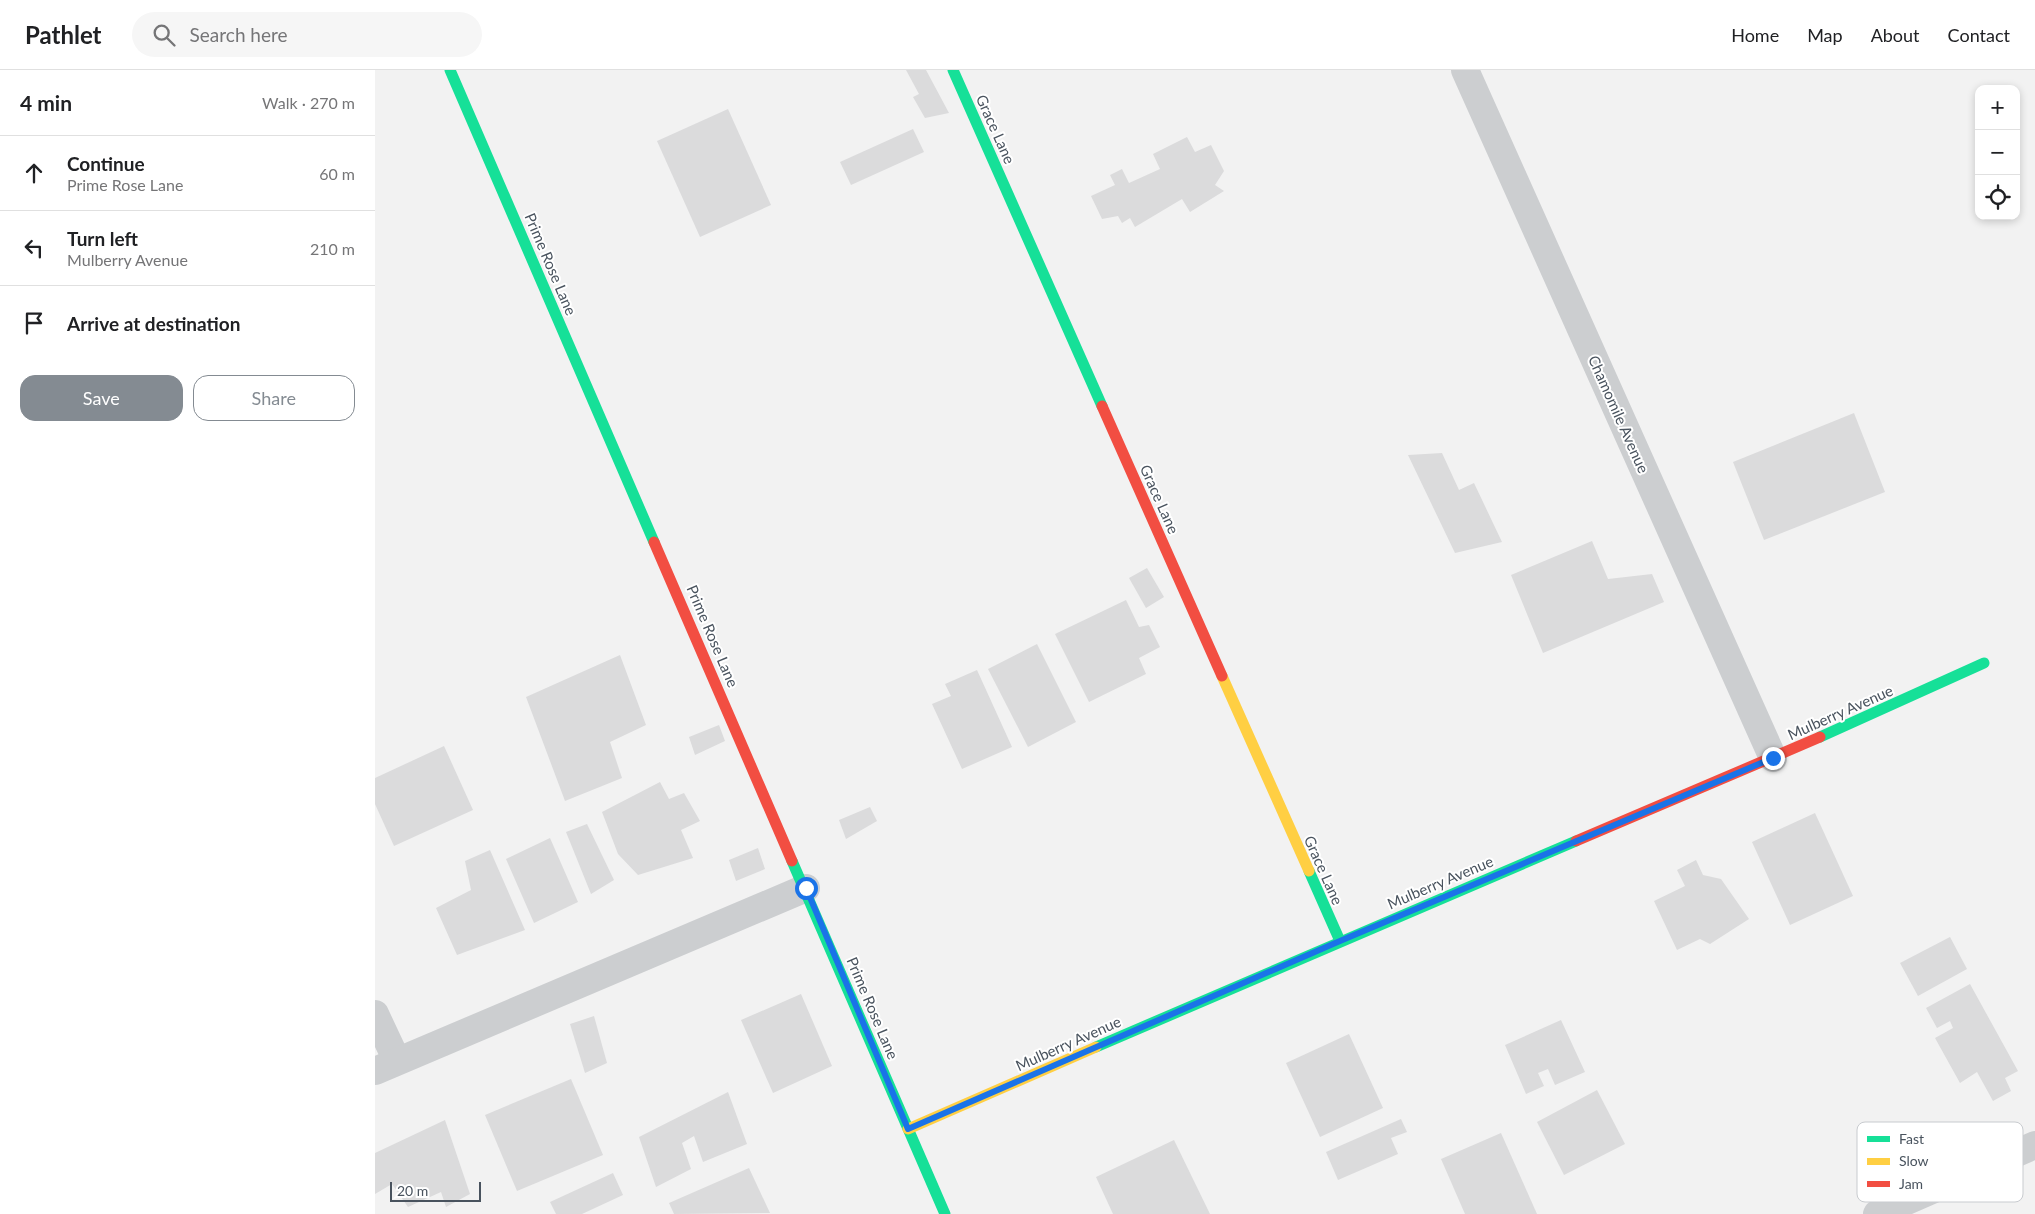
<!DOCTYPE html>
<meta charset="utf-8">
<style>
:root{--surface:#fff;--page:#f6f6f6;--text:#202124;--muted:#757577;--line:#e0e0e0;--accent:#848b92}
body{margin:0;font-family:Lato,sans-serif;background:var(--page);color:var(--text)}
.controls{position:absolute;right:15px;top:15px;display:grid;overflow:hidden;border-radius:10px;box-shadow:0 2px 8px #0003}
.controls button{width:45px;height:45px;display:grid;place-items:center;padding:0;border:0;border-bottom:1px solid var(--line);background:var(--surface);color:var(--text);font:25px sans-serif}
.scale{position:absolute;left:15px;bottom:12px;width:91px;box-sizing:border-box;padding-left:5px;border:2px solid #49535e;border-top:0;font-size:14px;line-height:18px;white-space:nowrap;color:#49535e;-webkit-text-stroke:4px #fff;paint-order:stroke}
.stop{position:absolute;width:15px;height:15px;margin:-11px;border:4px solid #1a73e8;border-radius:50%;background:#fff}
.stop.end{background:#1a73e8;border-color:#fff;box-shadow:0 1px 5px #0008}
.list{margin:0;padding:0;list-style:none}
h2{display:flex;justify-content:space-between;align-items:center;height:65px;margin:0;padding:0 20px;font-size:21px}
h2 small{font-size:16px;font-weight:400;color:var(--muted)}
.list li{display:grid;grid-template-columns:32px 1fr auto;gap:15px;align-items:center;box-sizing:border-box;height:75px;padding:0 20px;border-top:1px solid var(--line)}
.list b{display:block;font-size:19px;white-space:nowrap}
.list p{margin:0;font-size:16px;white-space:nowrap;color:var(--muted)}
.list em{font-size:16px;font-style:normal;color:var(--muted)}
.actions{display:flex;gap:10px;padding:15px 20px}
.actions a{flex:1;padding:11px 0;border:1px solid var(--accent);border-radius:15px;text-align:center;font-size:18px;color:var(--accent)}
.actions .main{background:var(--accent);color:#fff}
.icon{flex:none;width:28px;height:28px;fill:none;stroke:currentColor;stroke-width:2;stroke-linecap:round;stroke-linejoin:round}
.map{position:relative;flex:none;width:1660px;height:1144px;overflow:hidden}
header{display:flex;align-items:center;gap:30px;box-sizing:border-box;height:70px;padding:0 25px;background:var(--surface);border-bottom:1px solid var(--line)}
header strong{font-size:24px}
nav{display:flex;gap:28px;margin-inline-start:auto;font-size:18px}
.search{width:350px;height:45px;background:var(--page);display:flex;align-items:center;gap:12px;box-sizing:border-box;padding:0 18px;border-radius:28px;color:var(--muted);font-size:19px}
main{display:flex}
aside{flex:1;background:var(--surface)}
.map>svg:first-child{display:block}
</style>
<header>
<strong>Pathlet</strong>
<div class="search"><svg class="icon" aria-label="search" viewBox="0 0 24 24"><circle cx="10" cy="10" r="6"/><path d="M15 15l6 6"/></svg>Search here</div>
<nav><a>Home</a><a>Map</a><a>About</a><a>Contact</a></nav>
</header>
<main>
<aside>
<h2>4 min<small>Walk · 270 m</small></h2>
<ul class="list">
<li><svg class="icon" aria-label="ahead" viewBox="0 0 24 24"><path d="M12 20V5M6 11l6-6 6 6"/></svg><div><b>Continue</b><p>Prime Rose Lane</p></div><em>60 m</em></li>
<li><svg class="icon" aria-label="left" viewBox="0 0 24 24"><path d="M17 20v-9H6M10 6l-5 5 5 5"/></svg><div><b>Turn left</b><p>Mulberry Avenue</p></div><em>210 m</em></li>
<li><svg class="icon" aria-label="arrive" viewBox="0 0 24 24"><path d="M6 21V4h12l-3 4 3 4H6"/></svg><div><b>Arrive at destination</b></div></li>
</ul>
<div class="actions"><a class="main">Save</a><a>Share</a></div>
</aside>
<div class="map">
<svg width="1660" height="1144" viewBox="0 0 1660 1144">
<rect width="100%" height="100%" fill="#f2f2f2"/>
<g fill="#dbdbdc">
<path d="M531,0H551L574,43L550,48L538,27L544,24Z"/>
<path d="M353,39L396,135L325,167L282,71Z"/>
<path d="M538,59L549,82L476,115L465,92Z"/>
<path d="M812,67L820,82L836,75L849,101L840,115L849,121L815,142L807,129L760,157L755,148L747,153L743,146L727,149L716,126L740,115L735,105L747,99L754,113L785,99L778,84Z"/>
<path d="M1479,343L1510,422L1389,470L1358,392Z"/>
<path d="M1067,383L1084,420L1099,413L1127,472L1080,483L1033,385Z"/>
<path d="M1217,471L1233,509L1277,504L1289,532L1168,583L1136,505Z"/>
<path d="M772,498L789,527L771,538L754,508Z"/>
<path d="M751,530L764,557L774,555L785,577L764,588L771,604L714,632L680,564Z"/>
<path d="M662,574L701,652L653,677L613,599Z"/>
<path d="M245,585L271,655L235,672L247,708L190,731L151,627Z"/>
<path d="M602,600L637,677L587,699L557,634L576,626L570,614Z"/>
<path d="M344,655L350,671L320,685L314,667Z"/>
<path d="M69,676L98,740L19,776L0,734V708Z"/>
<path d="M285,712L294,729L309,723L325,751L306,760L318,788L263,805L243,784L227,742Z"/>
<path d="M495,737L502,751L471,769L464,750Z"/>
<path d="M1440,743L1478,826L1415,855L1377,772Z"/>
<path d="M212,754L239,810L216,824L191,762Z"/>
<path d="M175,768L203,832L159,853L131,789Z"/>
<path d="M383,778L390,799L361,811L354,790Z"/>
<path d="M115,780L150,860L82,885L61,838L96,820L90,791Z"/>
<path d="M1321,790L1328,805L1346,809L1374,849L1335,874L1325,869L1302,880L1279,831L1310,816L1302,800Z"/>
<path d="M1575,867L1592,899L1543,926L1525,893Z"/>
<path d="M1595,914L1643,1001L1630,1008L1636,1021L1618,1031L1602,1002L1585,1013L1560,968L1578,958L1575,951L1562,958L1551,938Z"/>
<path d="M426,924L457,996L398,1023L366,950Z"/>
<path d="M219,946L232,993L210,1003L195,954Z"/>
<path d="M1186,950L1210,1002L1180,1015L1173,999L1163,1003L1169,1016L1151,1024L1130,975Z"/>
<path d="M974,964L1008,1038L945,1067L911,993Z"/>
<path d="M196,1009L228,1085L142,1121L110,1045Z"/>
<path d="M1222,1020L1250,1074L1189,1105L1162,1052Z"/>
<path d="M353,1022L372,1074L328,1092L319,1066L307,1073L316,1099L281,1117L264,1067Z"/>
<path d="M1026,1049L1032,1062L1016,1068L1023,1084L963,1110L951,1082Z"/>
<path d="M70,1050L95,1124L71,1137L66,1122L33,1137L17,1114L0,1124V1083Z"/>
<path d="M1126,1063L1162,1144H1090L1066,1089Z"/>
<path d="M799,1070L835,1144H738L721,1107Z"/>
<path d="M374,1098L395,1143L299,1144L294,1133Z"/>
<path d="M238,1103L248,1125L207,1144H181L175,1132Z"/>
</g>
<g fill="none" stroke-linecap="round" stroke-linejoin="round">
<g stroke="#ccced0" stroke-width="28">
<path d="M1090,0L1398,688"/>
<path d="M0,944L22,991"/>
<path d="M0,1001L431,818"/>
<path d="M1502,1144L1660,1075"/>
</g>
<g stroke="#16e098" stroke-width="11">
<path d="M75,0L279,472"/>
<path d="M578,0L727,336"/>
<path d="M1445,667L1609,593"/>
<path d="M417,791L570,1144"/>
<path d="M934,801L965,871"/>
<path d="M721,977L1201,771"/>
</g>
<g stroke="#ffcf43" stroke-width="11">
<path d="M847,606L934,801"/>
<path d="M533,1059L721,977"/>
</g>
<g stroke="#f24e42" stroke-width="11">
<path d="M727,336L847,606"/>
<path d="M279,472L417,791"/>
<path d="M1201,771L1445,667"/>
</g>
</g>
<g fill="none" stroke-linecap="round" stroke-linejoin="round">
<path stroke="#1a73e8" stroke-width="6" d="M431,818L533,1059L965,871L1398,688"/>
</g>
<g text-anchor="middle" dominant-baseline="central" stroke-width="4" stroke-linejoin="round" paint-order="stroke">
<g font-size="15" fill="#49535e" stroke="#fff">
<text transform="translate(621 59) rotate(66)">Grace Lane</text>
<text transform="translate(176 194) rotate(67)">Prime Rose Lane</text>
<text transform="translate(1244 344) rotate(66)">Chamomile Avenue</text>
<text transform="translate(785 429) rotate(66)">Grace Lane</text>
<text transform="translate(338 566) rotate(67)">Prime Rose Lane</text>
<text transform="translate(1465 642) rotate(-24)">Mulberry Avenue</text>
<text transform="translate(949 800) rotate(66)">Grace Lane</text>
<text transform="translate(1065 812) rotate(-23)">Mulberry Avenue</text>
<text transform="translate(498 938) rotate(67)">Prime Rose Lane</text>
<text transform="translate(693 973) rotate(-24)">Mulberry Avenue</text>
</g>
</g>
<rect x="1482" y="1052" width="166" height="80" rx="8" fill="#fff" stroke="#c8cbcf" stroke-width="1"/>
<rect x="1492" y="1066" width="23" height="6" fill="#16e098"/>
<rect x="1492" y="1088" width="23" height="7" fill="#ffcf43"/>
<rect x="1492" y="1111" width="23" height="6" fill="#f24e42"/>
<g font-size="14" fill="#49535e">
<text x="1524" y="1074">Fast</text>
<text x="1524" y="1096">Slow</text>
<text x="1524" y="1119">Jam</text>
</g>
</svg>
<div class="controls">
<button>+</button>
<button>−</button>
<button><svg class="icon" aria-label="locate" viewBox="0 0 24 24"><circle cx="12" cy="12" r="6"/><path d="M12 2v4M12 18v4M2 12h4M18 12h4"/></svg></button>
</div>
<div class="scale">20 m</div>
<div class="stop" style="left:431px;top:818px"></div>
<div class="stop end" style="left:1398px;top:688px"></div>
</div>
</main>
